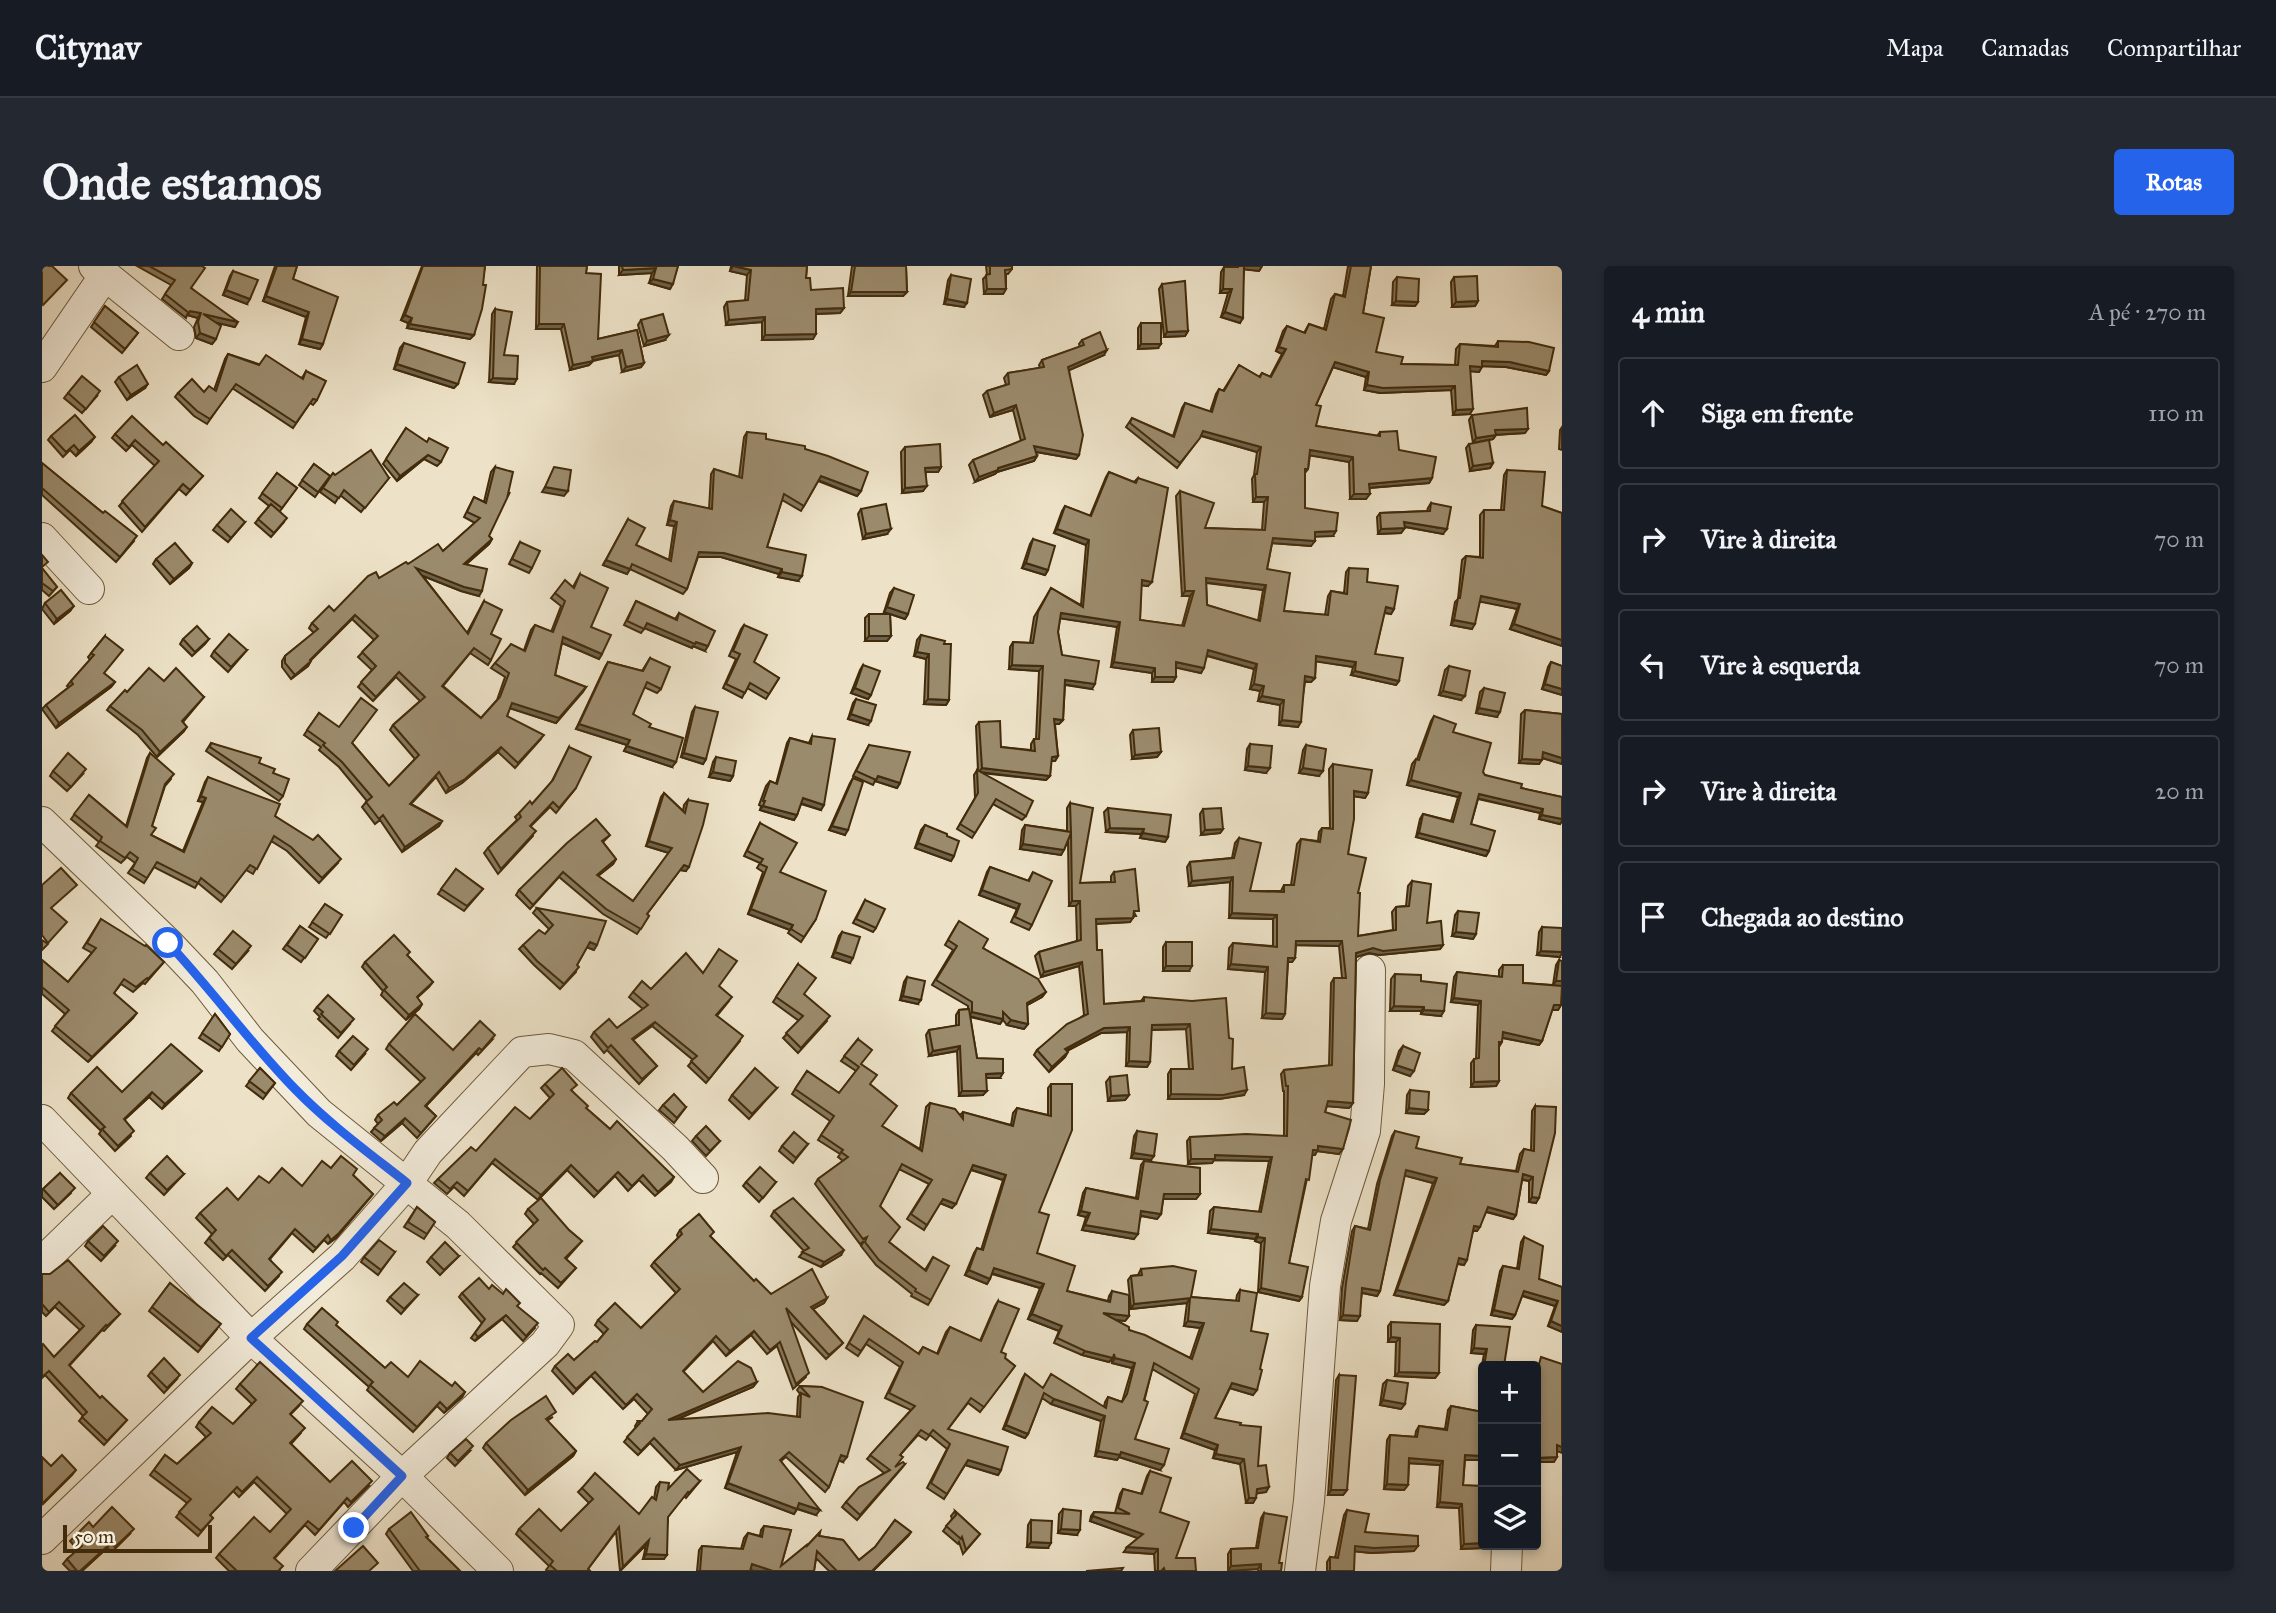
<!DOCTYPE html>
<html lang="pt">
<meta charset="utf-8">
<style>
:root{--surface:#171b24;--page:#242831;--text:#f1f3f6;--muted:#9ea1a6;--line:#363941;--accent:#2563eb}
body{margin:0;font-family:"IM FELL Great Primer",serif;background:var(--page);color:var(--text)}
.controls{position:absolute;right:21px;bottom:21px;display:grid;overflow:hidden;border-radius:7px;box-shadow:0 4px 10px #0003}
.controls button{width:63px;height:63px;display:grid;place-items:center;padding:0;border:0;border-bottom:2px solid var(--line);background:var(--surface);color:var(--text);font:35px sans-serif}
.scale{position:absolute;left:21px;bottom:18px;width:149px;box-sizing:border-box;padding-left:7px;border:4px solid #432c0b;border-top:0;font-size:19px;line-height:24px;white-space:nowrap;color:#432c0b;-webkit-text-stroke:5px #f3ecdb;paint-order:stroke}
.stop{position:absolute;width:21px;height:21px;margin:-16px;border:5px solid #2563eb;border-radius:50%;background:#fff}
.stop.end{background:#2563eb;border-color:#fff;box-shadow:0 2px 7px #0008}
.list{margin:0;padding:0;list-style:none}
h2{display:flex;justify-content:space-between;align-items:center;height:91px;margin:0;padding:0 28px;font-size:30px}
h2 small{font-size:23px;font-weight:400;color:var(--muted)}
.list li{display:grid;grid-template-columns:46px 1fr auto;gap:21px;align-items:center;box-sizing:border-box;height:112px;margin:0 14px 14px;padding:0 14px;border:2px solid var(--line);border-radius:7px}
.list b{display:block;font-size:26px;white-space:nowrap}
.list em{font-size:23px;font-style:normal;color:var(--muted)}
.icon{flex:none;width:38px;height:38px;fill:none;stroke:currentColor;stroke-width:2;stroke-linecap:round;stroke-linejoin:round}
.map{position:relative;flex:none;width:1520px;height:1305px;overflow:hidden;border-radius:7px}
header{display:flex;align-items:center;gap:42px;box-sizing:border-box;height:98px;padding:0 35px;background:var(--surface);border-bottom:2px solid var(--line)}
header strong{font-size:33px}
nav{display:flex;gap:38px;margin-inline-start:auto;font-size:24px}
.intro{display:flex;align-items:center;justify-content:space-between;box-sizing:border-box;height:168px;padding:0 42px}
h1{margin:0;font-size:49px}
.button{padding:18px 32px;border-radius:7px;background:var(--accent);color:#fff;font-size:24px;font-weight:700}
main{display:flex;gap:42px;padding:0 42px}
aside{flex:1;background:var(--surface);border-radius:7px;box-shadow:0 4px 10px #0003}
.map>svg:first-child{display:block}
</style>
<header>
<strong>Citynav</strong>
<nav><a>Mapa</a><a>Camadas</a><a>Compartilhar</a></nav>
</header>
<div class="intro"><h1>Onde estamos</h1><a class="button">Rotas</a></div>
<main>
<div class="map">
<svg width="1520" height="1305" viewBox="0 0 1520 1305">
<rect width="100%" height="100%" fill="#ede2c8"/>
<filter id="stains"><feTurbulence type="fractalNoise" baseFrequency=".00286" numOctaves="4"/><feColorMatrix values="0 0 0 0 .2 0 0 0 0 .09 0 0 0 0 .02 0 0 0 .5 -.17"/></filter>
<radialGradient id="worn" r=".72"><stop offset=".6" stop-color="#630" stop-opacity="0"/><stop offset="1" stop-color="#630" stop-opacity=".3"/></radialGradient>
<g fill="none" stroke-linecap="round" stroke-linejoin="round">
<defs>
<g id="minor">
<path d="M52,0L137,69"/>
<path d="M0,101L63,9"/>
<path d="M0,272L47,323"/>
<path d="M0,556L126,677L163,716L208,774L277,847L416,959L517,1059L503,1078L360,1210L269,1305"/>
<path d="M0,854L209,1072L360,1210L456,1305"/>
<path d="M0,996L69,929"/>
<path d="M0,1273L209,1072L300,991L365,917L386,886L480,786L507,783L532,789L633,882L661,912"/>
<path d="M1258,1305L1267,1235L1283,1020L1294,955L1323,865L1327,818L1328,704"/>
<path d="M1464,1305L1465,1279"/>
</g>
</defs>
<use href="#minor" stroke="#6e5a3a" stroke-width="32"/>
<use href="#minor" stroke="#f3ecdb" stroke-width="30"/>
</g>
<g fill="#85785e" stroke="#432c0b" stroke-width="2" fill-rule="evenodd">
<path d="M95,0H160L149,22L193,61L174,56V73L170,78L154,72L152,61L156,52L145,49L144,52L120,33L129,19Z"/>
<path d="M233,0H255L251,13L281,78L278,83L257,78L264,51L221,35Z"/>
<path d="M380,0H443L432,69L428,73L365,62L366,57L359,54Z"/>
<path d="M495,0H545L544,7L556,73L595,64L602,97L599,101L580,106L577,89L551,95L547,99L528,104L519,63H494Z"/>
<path d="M577,0H636L628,23L607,17L610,7L577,9Z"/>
<path d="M689,0H765L764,12L769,24L802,42L798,47L774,48L771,73L720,74V56L684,59L682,41L685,36L703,35L705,9L688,5Z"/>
<path d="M810,0H864L865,26L861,30H806Z"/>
<path d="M944,0H970V3L966,8H964V23L961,28H942L941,13L945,9Z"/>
<path d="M1196,0H1220L1217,5L1202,3L1198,57L1179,51L1186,27H1178L1179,6L1182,1H1195Z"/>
<path d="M1306,0H1329L1321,47L1334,86L1359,98L1413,99L1414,83L1418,78L1453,80L1456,75L1507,105L1504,109L1464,101L1440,100L1437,106L1428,105V148L1411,149L1409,124L1338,127L1322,124L1324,111L1291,101L1274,139V160L1335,170L1338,166L1357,184L1390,212L1387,217L1328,222L1324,233H1308L1307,196L1268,189L1266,203L1263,207V242L1291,270H1273L1269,280L1230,277L1225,303L1242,345L1283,349L1286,330L1289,325L1302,327L1304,306L1307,302L1325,316L1352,343L1349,348L1342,347L1333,388L1357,415L1354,419L1309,409L1311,401L1274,395L1273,412L1269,416H1263L1256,461L1237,459L1238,439L1216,435L1218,425L1208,423L1212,403L1165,390L1159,407L1134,401V411L1131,416H1110V407L1069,401L1075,361L1018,352L1016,366L1020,389L1050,423L1023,419L1021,454L1017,458H1013L1016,490L1013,495H1009L1008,510L1004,514L939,507L984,550L980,554L951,538L930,572L915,563L933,532L932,509L935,504L936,505L934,460L937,456L959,481L989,484V478L992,473H994L997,405L967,403L968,381L971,376L988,377L992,351L1009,322L1039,339L1044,279L1012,267L1020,245L1023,240L1048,250L1064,211L1067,206L1092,216L1096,212L1106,320L1099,319L1098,354L1140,360L1148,330H1140L1134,230L1138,225L1163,262L1220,264L1222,236H1211L1210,213L1212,209L1215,186L1159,170L1135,202L1084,161L1090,152L1131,170L1140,142L1143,137L1168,146L1174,128L1177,123L1181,125L1197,99L1217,111L1220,107L1228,111L1240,88L1234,85L1241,65L1245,60L1262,67L1267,58L1282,63L1289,33L1293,28L1301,30ZM1164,317L1221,324L1216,355L1165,339Z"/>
<path d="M191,5L205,38L181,29L188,10Z"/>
<path d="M909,9L922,41L902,38L906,14Z"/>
<path d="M1355,11L1376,36L1373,40L1350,39L1351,16Z"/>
<path d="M1412,11L1436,35L1433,40L1410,41L1409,16Z"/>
<path d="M1120,18L1146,65L1143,70L1122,71L1117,23Z"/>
<path d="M63,40L96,67L80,87L49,61Z"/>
<path d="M453,43L462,89L472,118L447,116L450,48Z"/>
<path d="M599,54L623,74L602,80L596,59Z"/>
<path d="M1099,57L1116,82L1096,83V62Z"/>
<path d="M1040,74L1062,89L1027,104L1037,189L1034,193L994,186L995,190L992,195L955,206L953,208L933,216L927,199L931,194L979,175L971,144L948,151L941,129L945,125L964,119L962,112L966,107L998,102L997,99L1000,94L1038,81L1037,78Z"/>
<path d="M362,77L412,122L352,103L358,82Z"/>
<path d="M186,88L260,112L264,105L275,134L271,139L268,137L251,162L190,122L165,158L152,150L133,131L136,127L162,126L172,124L183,93Z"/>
<path d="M77,111L103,122L85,134L73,116Z"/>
<path d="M26,127L55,130L40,147L22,132Z"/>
<path d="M1430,149L1483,167L1454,169L1451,173L1431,177L1427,154Z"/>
<path d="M1520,161V184L1517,183L1518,164Z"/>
<path d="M364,162L399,196L395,200L382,193L355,215L341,198Z"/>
<path d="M705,166L724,173L763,183L819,225L815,230L776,215L759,245L740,234L725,281L756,315L736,311L737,308L679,291H656L645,323L641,328L588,303L585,308L561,299L586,253L594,279L627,294L632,260L625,259L629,240L632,235L667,243L669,208L672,203L697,211L702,171Z"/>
<path d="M73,168L121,179L161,210L144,229L137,223L100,266L77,240L113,200L90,179L84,185L70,172Z"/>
<path d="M9,170L49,176L34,190L28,184L21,191L6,174Z"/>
<path d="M1427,178L1451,197L1448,202L1428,205L1424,182Z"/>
<path d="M863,181L899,201L896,206H884L881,225L860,227L859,186Z"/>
<path d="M0,197L61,247L92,275L74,296L0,229Z"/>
<path d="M272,198L288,210L273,231L257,219Z"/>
<path d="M453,201L447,270L450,273L447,278L424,298L437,330L419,325L381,310L425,367L442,335L449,368V394L446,399L428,387L401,420L439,452L455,434L463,411L449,402L453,397L482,384L489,364L493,359L509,366L519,340L509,332L513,327L531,321L538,308L549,361L560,388L557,393L520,377L513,409L544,421L541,426L514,457L468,442L465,450L499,473L473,502L456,486L420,517L404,527L394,511L369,538L400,555L397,560L360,586L338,554L333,558L320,541L325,535L297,501L277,484L279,481L262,469L277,447L310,477L347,520L373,493L348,464L351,459L378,435L354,411L331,435L316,421L330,404L316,391L332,374L310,353L269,394L266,400L249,413L240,401V395L243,390L272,367L267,362L270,357L292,345L337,312L366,298L401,285L433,257L422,251L432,231L442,236L449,206Z"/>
<path d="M1465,204L1500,240L1520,247V380L1468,363L1475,343L1438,335L1430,363L1409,359L1413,336L1416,333L1420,294L1424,290L1438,291V249L1442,244H1459L1462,209Z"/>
<path d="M235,207L255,222L238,245L242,256L229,271L213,257L227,240L217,232Z"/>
<path d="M291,207L293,209L347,212L319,246L298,229L293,237L278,226Z"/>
<path d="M1389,237L1401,268L1363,261L1359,267L1336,268L1335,251L1338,247L1385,245L1386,242Z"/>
<path d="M819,243L845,268L821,273L816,248Z"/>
<path d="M203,256L186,276L171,264L175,259Z"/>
<path d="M991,273L1006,304L1003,309L980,302L988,278Z"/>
<path d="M478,276L490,302L487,307L467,298Z"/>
<path d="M0,289V302L15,321L7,330L0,324Z"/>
<path d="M114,293L150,297L147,302L128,318L111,298Z"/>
<path d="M852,322L866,348L863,353L848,348L849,370L845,375H823V352L827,348H848L842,346L848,327Z"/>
<path d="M594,335L633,353L637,347L663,385L651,380L650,382L603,362L599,367L582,359Z"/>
<path d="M3,337L28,345L12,358L0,343Z"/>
<path d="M702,359L712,396L737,412L724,433L705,422L700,432L681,422L694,393L687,390L699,363Z"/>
<path d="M879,369L902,378L907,434L904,439L882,438L884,393L872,390L875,374Z"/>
<path d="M63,370L62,408L73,416L69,421L14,462L0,443L4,439L27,421L25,420L29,415L48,394L46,391Z"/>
<path d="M141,373H167L163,378L150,390L138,378Z"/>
<path d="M205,384L186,406L169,390L172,385Z"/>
<path d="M608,392L619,423L615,427L602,421L591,448L607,461L630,501L582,485L585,479L534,463L563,401L566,396L600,405Z"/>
<path d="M1509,396L1520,400V429L1500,423L1506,401Z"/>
<path d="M821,399L829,429L826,433L809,427L818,404Z"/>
<path d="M1407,400L1419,434L1397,429L1403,404Z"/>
<path d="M122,415L162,431L141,456L142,465L115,491L96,469L65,444L68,440L85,426Z"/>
<path d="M1442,422L1455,451L1434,447L1438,426Z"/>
<path d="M814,433L826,459L806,453L811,437Z"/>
<path d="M653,441L664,493L661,498L639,491L650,446Z"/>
<path d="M1483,444L1520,448V498L1500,492L1497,498L1477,497L1479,448Z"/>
<path d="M1392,450L1411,466L1443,509L1479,522L1520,531V555L1518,558L1497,553L1498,547L1436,533L1429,558L1447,585L1444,590L1374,571L1378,553L1381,548L1409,555L1416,531L1365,519L1370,498L1374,493H1375L1389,455Z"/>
<path d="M1091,464L1119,486L1115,491L1090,493L1088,469Z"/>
<path d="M770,470L779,544L759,538L755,549L752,554L718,544L719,540L717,539L724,520L728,515L734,518L745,477L748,472L767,477Z"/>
<path d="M169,477L217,497L231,507L241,530L237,535L164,485Z"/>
<path d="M1208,478L1224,507L1203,504L1205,483Z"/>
<path d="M827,479L858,517L855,522L833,515L831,519L811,510Z"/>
<path d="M1264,479L1277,510L1257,507L1261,484Z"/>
<path d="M527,481L534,522L514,547L508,541L489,560L491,570L456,608L442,587L446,582L475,554L473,551L477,547L490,538L509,517Z"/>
<path d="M108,487L129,513L123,520L110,560L109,569L141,585L161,536L156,535L163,516L166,511L233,550L296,597L277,617L245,585L229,575L211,608L204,604L179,636L156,617L153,622L112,601L102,617L86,607L93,597L85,591L79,597L54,580L57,576L29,553L47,529L84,560L105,492Z"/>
<path d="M674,491L691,510L688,515L667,511L671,496Z"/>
<path d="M1291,498L1326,527L1323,532L1312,530L1306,588L1316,627V670L1351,664L1350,646L1354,641L1364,640L1366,620L1370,615L1385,657L1401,679L1398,683L1337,689L1327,687L1314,691L1311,837L1307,842L1285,840L1283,846L1297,888L1275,885L1273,889H1270L1247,997L1260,1031L1257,1035L1216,1026L1219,977L1213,975V973L1166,967L1168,945L1172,941L1217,946L1227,895L1172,894L1170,897L1146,898L1145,875L1148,871L1242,870V825H1241L1239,808L1242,804L1287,800L1289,717L1292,712H1300L1297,680L1254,679L1253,692L1250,696H1246L1243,748L1240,753L1220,752L1223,706L1186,703L1187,682L1191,677L1231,680V653L1187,652L1188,616L1147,620L1145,601L1148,596L1190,592L1193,577L1197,572L1208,625H1239L1242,619H1249L1255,578L1259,573L1276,575L1277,566L1280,562H1288L1287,503Z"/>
<path d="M11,505L41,508L25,525L8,510Z"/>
<path d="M811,512L803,569L787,564L808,517Z"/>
<path d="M622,527L641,545L642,539L646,534L644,605L638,604L605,648L607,650L595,668L561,648L517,611L488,643L474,629L477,624L568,569L561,576L574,593L571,598L556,610L591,635L627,587L604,580L619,531Z"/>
<path d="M1028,537L1038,617L1069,616V610L1072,606L1094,650H1091L1088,656L1054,658L1055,684L1062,738L1099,735L1102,731L1187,772L1190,803L1202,829L1177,833H1126V808L1129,803H1147L1144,763L1109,764L1108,796L1105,801L1084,800L1085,766L1059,767L1025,785L1023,791L1007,806L992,789L995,784L1042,749L1037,700L999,711L993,690L997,686L1035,675L1034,640H1027L1026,575L1019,589L978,583L980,564L983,559L1025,565V542Z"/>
<path d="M1066,542L1126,571L1123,576L1098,572L1099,568L1064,566L1062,546Z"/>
<path d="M1161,543L1181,563L1178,567L1159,569L1158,548Z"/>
<path d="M718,557L738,606L774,653L759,676L746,667L748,664L706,648L721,606L715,602L718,597L702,590Z"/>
<path d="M883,559L905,570L912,590L909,595L873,582L879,564Z"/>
<path d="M948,601L986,615L991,606L990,659L987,664L969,656L975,643L937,629L945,606Z"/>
<path d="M414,603L441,623L422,645L396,628Z"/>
<path d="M823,634L834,662L831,666L811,657Z"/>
<path d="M283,638L300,649L284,672L267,661Z"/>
<path d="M495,642L552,684L545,681L535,699L534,706L518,723L492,699L477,683L481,679L503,668L507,663L491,647Z"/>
<path d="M1416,645L1434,668L1431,673L1410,670L1413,649Z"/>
<path d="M59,653L122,696L103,718L101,717L91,726L79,718L72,727L91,752L46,796L10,765L23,748L0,728V694L26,716L50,687L41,682Z"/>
<path d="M258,660L276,673L259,696L241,683Z"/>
<path d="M914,660L941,682L1004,726L1000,731L985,739L986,758L982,763L965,759L961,754L958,758L928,751L935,792L958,812H944L941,829L917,830L915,785L887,790L884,769L887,764L914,760V749L917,744L926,743V740L890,719L911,684L903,679Z"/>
<path d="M1500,661L1518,691L1495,689L1497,666Z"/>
<path d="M800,666L808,697L790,691L797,670Z"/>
<path d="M1124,676L1147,705H1121V681Z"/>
<path d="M176,683L206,685L190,703L172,688Z"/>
<path d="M365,689L391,716L387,721L375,732L380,738L377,743L364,754L339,729L341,725L320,701L323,696Z"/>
<path d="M1517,694L1519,739L1516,744H1510L1500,775L1497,779L1460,772V776L1457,781V815L1454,820L1429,821V797L1432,793H1434L1436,739L1409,736L1412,711L1415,706L1457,711V704L1461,699L1481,717L1511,719L1514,699Z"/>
<path d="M756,698L762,728L785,755L756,787L741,772L757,755L731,736Z"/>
<path d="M661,707L677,720L687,735L675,750L698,775L664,817L646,800L651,794L610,760L591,774L615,800L597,818L565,784L562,787L549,771L552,766L575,762L601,743L587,731L591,726L609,723Z"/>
<path d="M1353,708L1379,715L1399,750L1379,748V745H1348L1349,713Z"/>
<path d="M865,711L876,738L858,734L862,716Z"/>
<path d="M275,741L308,758L296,772L276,753L278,751L272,745Z"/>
<path d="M173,748L188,768L177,785L157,772Z"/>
<path d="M816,773L819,798L828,818L840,860L878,883L884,841L888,837L918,849L921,846L969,859L971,847L975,842L1006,849V822L1009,818H1030L997,946L995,987L1025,1025L1066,1035L1067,1030L1070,1025L1087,1050L1083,1055L1073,1054L1087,1064L1148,1092L1158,1062L1142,1060L1145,1037L1089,1043L1086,1014L1089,1010L1096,1009L1099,1003L1149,1031L1194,1035L1195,1029L1198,1024L1209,1065L1211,1129L1188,1122L1173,1152L1198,1159L1216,1200L1224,1226L1215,1227L1211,1237H1204L1198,1198L1171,1192L1173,1184L1139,1172L1153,1128L1110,1103L1093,1173L1118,1204L1077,1191L1075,1194L1053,1190L1059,1155L1009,1138L1000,1132L986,1168L983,1172L961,1163L980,1113L983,1108L1000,1122L1062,1141L1063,1136L1066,1131L1080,1136L1090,1102L1070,1097L1069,1093L1067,1096L1040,1089L1012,1077L1017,1065L986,1053L998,1022L950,1008L945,1018L923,1009L932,987L935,982L939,984L961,914L929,904L910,942L898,937L882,964L865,953L887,918L857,903L838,940L847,976L883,1004L891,991L889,1034L886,1039L869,1030L870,1028L834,999L819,980L822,975L818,978L773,918L776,913L801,895L796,891L798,888L776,874L788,855L750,828L765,805L797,827L814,805L799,795Z"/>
<path d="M450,774L436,789L434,787L384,840L394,850L375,872L360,857L339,875L329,866L336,858L333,854L336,849L355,839L379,816L344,783L347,778L411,784Z"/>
<path d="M1361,780L1368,810L1351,804L1357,785Z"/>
<path d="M297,785L323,788L309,804L294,790Z"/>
<path d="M218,802L233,817L221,833L204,820Z"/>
<path d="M156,809L120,843L107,831L82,854L89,870L73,885L57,868L59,865L26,832L29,827L80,826Z"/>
<path d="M1068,811L1087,829L1083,834L1066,835L1064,816Z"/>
<path d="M503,818L530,825L544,842L568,863L632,911L629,916L613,930L597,914L586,925L573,910L552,931L525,904L496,934L450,897L422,930L412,921L405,928L392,917L396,913L434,885L488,853L508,832L499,822Z"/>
<path d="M735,822L707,853L687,834L690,829Z"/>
<path d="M1368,824L1386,844L1382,848L1364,847L1365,829Z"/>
<path d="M621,839L644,841L632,857L617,844Z"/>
<path d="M1493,840L1494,937L1487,936V915L1480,914L1474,949L1471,953L1444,946L1435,965H1431L1422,999L1415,998L1406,1035L1402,1039L1352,1029L1391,917L1362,909L1338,1025L1335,1030L1320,1027L1315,1055L1298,1054L1300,1022L1310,965L1313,960L1326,963L1335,918L1350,870L1353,865L1374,882L1418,898L1474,905L1478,888L1482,883L1489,885L1490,845Z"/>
<path d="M1095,865L1109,894L1089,892L1092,870Z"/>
<path d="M654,870L678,875L664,890L650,875Z"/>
<path d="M766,878L751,897L737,885L740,880Z"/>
<path d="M1102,895L1158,928L1154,933H1121L1119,948L1115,953L1099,950L1092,973L1040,964L1044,951L1036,949L1041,927L1044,922L1094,932L1099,899Z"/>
<path d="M289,902L311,909L331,928L294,972L286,978L282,974L271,986L250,967L228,993L237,1010L223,1025L186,989L181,994L163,977L170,968L154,952L158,947L196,934L227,917L260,920Z"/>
<path d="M18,907L29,927L12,943L0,931V924Z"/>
<path d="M108,907L142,908L122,929L104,912Z"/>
<path d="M704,916H734L717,936L701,920Z"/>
<path d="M375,941L393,956L382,973L362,961Z"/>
<path d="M486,943L527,964L540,975L524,993L534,1002L516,1022L499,1007L498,1008L471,981L492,958L483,948Z"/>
<path d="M732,945L799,989L779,1001L757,991L762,985L729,950Z"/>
<path d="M638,964L669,971L712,1015L729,1028L785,1032L782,1037L771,1043L801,1077L797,1081L784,1093L748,1055L764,1111L751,1123L735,1080L725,1088L709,1069L684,1090L671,1075L641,1106L661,1126L715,1116L711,1121L636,1153L755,1151L756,1131L758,1128L755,1124L758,1120L780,1121L801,1196L797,1194L787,1221L783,1226L744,1191L739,1195L774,1249L755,1243L752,1248L683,1222L695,1186L634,1204L608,1177L596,1189L582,1176L594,1161L593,1160L596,1155H600L606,1148L592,1133L581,1143L549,1110L531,1128L510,1105L513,1100L532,1094L555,1076L562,1068L553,1059L556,1054L599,1062L634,1027L609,1000L612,996L636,972L635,969Z"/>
<path d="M1482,971L1497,1013L1520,1021V1066L1506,1060L1513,1040L1480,1030L1473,1049L1470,1053L1449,1049L1458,1005L1461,1000L1475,1003L1479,976Z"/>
<path d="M46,975L73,980L59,995L43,980Z"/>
<path d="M353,986L336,1009L319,996L322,991Z"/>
<path d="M417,990L398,1009L385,996L389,991Z"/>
<path d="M0,1008L78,1048L62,1065L60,1064L27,1100L58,1132L85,1154L62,1179L37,1155L41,1150L3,1109L0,1112V1079L12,1091L38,1064L13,1041L4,1050L0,1046Z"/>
<path d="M128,1017L175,1063L156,1086L107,1045Z"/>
<path d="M447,1023L475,1040L493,1062L481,1075L460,1053L433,1075L429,1072L440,1057L417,1031L420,1027Z"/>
<path d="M376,1029L359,1048L345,1035L348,1031Z"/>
<path d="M956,1035L959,1086L963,1092L973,1100L938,1146L926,1137L906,1163L959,1204L956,1209L923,1199L902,1233L885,1222L905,1183L888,1169L884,1174L876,1169L858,1189L854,1200L863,1198L859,1203L815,1254L800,1241L804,1236L842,1207L825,1193L869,1144L843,1132L858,1101L824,1078L816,1090L804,1082L819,1055L822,1050L876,1088L881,1081L895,1088L904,1066L908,1061L938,1075L953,1040Z"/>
<path d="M1349,1056L1397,1107L1393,1112L1353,1110L1354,1076H1346V1060Z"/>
<path d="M265,1058L294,1059L343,1102L366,1111L410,1120L423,1126L420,1131L402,1147L395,1140L371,1166L325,1124L327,1121L262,1063Z"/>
<path d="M1434,1059L1462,1100H1441V1110H1438L1442,1088L1429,1087L1431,1064Z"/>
<path d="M109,1106L135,1113L122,1127L106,1110Z"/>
<path d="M1297,1109L1305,1224L1301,1229H1286L1294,1114Z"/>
<path d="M1345,1114L1363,1138L1359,1143L1338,1139L1341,1118Z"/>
<path d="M198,1118L257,1140L248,1149L259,1167L249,1178L288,1216L327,1220L306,1241L302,1236L273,1269L263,1259L233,1292L238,1305H187L174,1292L177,1288L228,1266L245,1248L212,1216L197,1231L191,1225L168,1249L171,1252L156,1270L134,1251L145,1237L108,1209L123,1189L135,1198L164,1171L154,1161L157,1156L191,1158L210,1138L194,1123Z"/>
<path d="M1409,1140L1441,1146V1194H1423L1421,1219L1442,1282L1419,1283L1417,1242L1395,1241L1398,1199L1367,1197L1366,1219L1362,1224L1342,1223L1345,1174L1348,1169L1373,1171L1374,1165L1377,1160L1403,1163L1406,1144Z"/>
<path d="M511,1151L505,1155L534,1185L531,1190L483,1229L441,1182L444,1177Z"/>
<path d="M428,1185L413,1200L405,1192L408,1187Z"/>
<path d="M1108,1205L1118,1246L1134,1292L1154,1305H1113L1112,1288L1082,1286L1096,1272L1048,1255L1049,1250L1052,1246L1073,1247L1078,1228L1081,1223L1099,1228L1105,1210Z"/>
<path d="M658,1215L644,1232L642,1230L626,1251L622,1293H601L604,1279L578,1305L574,1266L546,1303L548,1305H505L504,1304L507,1300L474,1268L477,1263L519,1265L547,1237L536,1226L540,1222L597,1248L612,1233L614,1221L618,1216L626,1223Z"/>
<path d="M1021,1243L1035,1269L1016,1267L1017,1248Z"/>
<path d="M1305,1244L1323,1266L1372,1285L1329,1287L1312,1285V1305H1285V1296L1288,1291L1293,1292L1302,1249Z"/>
<path d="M913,1245L938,1268L921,1288L917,1276L916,1278L901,1265L910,1253L909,1250Z"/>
<path d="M1222,1247L1239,1305H1216V1303L1186,1305V1288L1189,1283L1214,1282L1219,1252Z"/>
<path d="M853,1254L869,1266L866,1270L831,1305H787L774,1292L772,1305H712L708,1304V1305H655L657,1284L660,1280L699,1283L702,1272L706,1267L718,1270L719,1264L722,1260L749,1264L739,1300L766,1278L764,1281L778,1266L777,1270L801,1274L817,1294L833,1281Z"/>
<path d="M989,1254L1006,1282L985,1281L986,1259Z"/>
<path d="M51,1261L88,1268L70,1286L65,1282L40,1305H28L21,1298L25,1293L36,1284L28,1275L32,1271Z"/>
<path d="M347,1263L386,1270L385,1272L418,1305H371L344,1268Z"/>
</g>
<g fill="#6c614c" stroke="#432c0b" stroke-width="2">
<path d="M691,0L709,4L705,9L688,5Z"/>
<path d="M1200,0H1220L1217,5L1198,3Z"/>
<path d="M614,2L610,7L577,9L581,4Z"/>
<path d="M611,13L631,18L628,23L607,17Z"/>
<path d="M945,23H964L961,28H942Z"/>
<path d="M1181,23H1190L1186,27H1178Z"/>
<path d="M184,24L208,33L205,38L181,29Z"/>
<path d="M809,26H865L861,30H806Z"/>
<path d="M224,30L267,46L264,51L221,35Z"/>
<path d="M905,33L925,37L922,41L902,38Z"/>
<path d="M1354,35L1376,36L1373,40L1350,39Z"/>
<path d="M1436,35L1433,40L1410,41L1414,36Z"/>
<path d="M802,42L798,47L770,48L774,43Z"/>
<path d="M148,45L159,47L156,52L145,49Z"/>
<path d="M1183,46L1201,52L1198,57L1179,51Z"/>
<path d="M161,48L196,56L193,61L158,53Z"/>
<path d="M363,49L370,52L366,57L359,54Z"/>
<path d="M723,51L720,56L684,59L687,54Z"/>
<path d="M368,58L432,69L428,73L365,62Z"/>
<path d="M497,58H522L519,63H494Z"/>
<path d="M1146,65L1143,70L1122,71L1125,66Z"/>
<path d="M158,67L174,73L170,78L154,72Z"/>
<path d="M774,68L771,73L720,74L723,69Z"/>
<path d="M627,69L623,74L602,80L605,75Z"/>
<path d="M260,73L281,78L278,83L257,78Z"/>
<path d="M1099,78H1119L1116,82L1096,83Z"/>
<path d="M1237,81L1244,83L1240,88L1234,85Z"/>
<path d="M580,84L577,89L546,95L550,91Z"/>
<path d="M1065,84L1062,89L1023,106L1026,101Z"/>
<path d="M551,95L547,99L528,104L531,99Z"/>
<path d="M1440,95L1468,96L1507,105L1504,109L1464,101L1437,100Z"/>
<path d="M1293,96L1327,106L1324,111L1290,101Z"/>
<path d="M602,97L599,101L580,106L584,101Z"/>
<path d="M355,98L416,118L412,122L352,103Z"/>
<path d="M1428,100L1440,101L1437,106L1425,105Z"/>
<path d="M451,112L475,113L472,118L447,116Z"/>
<path d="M106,118L103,122L85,134L89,129Z"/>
<path d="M1325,119L1413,120L1409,124L1338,127L1322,124Z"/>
<path d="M974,139L971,144L948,151L952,147Z"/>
<path d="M1431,143L1428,148L1411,149L1414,144Z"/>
<path d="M1486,163L1483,167L1450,169L1453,164Z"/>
<path d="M1161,165L1219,181L1215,186L1157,169Z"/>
<path d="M1454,169L1451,173L1431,177L1434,172Z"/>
<path d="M53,171L49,176L34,190L37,185Z"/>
<path d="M992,180L1037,189L1034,193L989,185Z"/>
<path d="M1268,184L1311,191L1307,196L1265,189Z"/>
<path d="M386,189L382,193L355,215L358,210Z"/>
<path d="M995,190L992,195L955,206L953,208L933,216L937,211L956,202Z"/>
<path d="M1451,197L1448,202L1428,205L1431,200Z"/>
<path d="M899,201L896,206H880L883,202Z"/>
<path d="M779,210L819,225L815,230L776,214Z"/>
<path d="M1390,212L1387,217L1324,222L1327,218Z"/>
<path d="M885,220L881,225L860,227L863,222Z"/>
<path d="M503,221L526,225L522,230L500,226Z"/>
<path d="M1312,228H1328L1324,233H1308Z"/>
<path d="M1214,231H1226L1222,236H1211Z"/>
<path d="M628,254L635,256L632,260L625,259Z"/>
<path d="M1362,256L1405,263L1401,268L1359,260Z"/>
<path d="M1363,262L1359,267L1336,268L1339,263Z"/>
<path d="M849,263L845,268L821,273L824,268Z"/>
<path d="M1015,263L1047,274L1044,279L1012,267Z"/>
<path d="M1294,265L1291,270L1270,271L1273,266Z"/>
<path d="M1231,272L1273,275L1269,280L1227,277Z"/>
<path d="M450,273L447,278L419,303L422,298Z"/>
<path d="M657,286L682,287L740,303L737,308L679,291H654Z"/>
<path d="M564,294L588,303L585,308L561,299Z"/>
<path d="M150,297L147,302L128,318L132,313Z"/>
<path d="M984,297L1006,304L1003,309L980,302Z"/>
<path d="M374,302L440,325L437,330L419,325L371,306Z"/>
<path d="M740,306L760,310L756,315L736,311Z"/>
<path d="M1164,312L1224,319L1221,324L1161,316Z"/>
<path d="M1100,314L1110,316L1106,320L1096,319Z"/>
<path d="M1143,325H1152L1148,330H1140Z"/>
<path d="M1439,330L1478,338L1475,343L1435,335Z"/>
<path d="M32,340L28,345L12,358L15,353Z"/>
<path d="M845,341L866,348L863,353L842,346Z"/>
<path d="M1344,341L1352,343L1349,348L1340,346Z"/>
<path d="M1019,347L1078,356L1075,361L1016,352Z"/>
<path d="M313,349L310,353L265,398L268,394Z"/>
<path d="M1412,354L1433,358L1430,363L1409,359Z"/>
<path d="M605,357L654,376L666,380L663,385L651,380L650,382L602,362Z"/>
<path d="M1472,358L1520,374V380L1468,363Z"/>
<path d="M827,370H849L845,375H823Z"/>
<path d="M521,371L560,388L557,393L518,376Z"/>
<path d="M1166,384L1215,398L1212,403L1163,389Z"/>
<path d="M875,386L887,388L884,393L872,390Z"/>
<path d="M1274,390L1314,396L1311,401L1271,395Z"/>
<path d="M269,395L266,400L249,413L253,409Z"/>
<path d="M1072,396L1113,402L1110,407L1069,401Z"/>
<path d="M1134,396L1162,402L1159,407L1131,401Z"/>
<path d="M970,399L1001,400L997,405L967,403Z"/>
<path d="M1313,405L1357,415L1354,419L1309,409Z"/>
<path d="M1263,410L1273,412L1269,416L1260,415Z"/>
<path d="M1113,411H1134L1131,416H1110Z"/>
<path d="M1023,414L1053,418L1050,423L1020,418Z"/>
<path d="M73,416L69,421L14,462L17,457Z"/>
<path d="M1212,418L1222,420L1218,425L1208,423Z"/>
<path d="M1503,418L1520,423V429L1500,423Z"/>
<path d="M544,421L514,457L467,442L470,437Z"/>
<path d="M813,422L829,429L826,433L809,427Z"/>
<path d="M1401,425L1423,430L1419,434L1397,429Z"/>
<path d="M1220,430L1242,434L1238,439L1216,435Z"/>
<path d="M886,433L907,434L904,439L882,438Z"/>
<path d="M1437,442L1458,446L1455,451L1434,447Z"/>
<path d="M809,448L829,455L826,459L806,453Z"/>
<path d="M1012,453L1021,454L1017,458H1009Z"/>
<path d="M1240,454L1259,456L1256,461L1237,459Z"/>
<path d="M537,458L588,474L585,479L534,463Z"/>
<path d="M145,461L142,465L115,491L118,486Z"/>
<path d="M585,480L634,496L630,501L582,485Z"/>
<path d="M459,481L456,486L420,517L404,527L407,522Z"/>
<path d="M1119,486L1115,491L1090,493L1093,489Z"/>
<path d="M1501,486L1520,492V498L1497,491Z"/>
<path d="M642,487L664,493L661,498L639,491Z"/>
<path d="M1016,490L1013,495H1006L1010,491Z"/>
<path d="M1480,493L1500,494L1497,498L1477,497Z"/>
<path d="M1206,500L1228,502L1224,507L1203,504Z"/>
<path d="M940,502L1008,510L1004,514L937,506Z"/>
<path d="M1261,502L1281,505L1277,510L1257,507Z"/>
<path d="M671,506L691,510L688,515L667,511Z"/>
<path d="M836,510L858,517L855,522L833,515Z"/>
<path d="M1369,514L1419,527L1416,531L1365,519Z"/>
<path d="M1312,525L1326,527L1323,532L1309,530Z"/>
<path d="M1437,528L1501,543L1498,547L1434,532Z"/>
<path d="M159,530L164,532L161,536L156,535Z"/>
<path d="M761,532L782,539L779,544L758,537Z"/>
<path d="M721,540L755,549L752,554L718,544Z"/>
<path d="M1500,549L1520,553V555L1518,558L1497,553Z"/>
<path d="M400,555L397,560L360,586L363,581Z"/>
<path d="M790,560L806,564L803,569L787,564Z"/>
<path d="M1068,562L1102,563L1099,568L1064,566Z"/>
<path d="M1181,563L1178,567L1159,569L1163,564Z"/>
<path d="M1101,567L1126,571L1123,576L1098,572Z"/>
<path d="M1377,567L1447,585L1444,590L1374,571Z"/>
<path d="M607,575L630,582L627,587L604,580Z"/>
<path d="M876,577L912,590L909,595L873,582Z"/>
<path d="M981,578L1022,584L1019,589L978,583Z"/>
<path d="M574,593L571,598L552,613L555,609Z"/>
<path d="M642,599L647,601L644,605L638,604Z"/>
<path d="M1191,611L1188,616L1147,620L1150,615Z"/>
<path d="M940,624L978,638L975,643L937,629Z"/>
<path d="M1030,635H1038L1034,640H1027Z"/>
<path d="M709,643L751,659L748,664L706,648Z"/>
<path d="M1190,647L1235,649L1231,653L1187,652Z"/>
<path d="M1091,652L1088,656L1051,658L1054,653Z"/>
<path d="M1414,666L1434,668L1431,673L1410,670Z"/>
<path d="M1254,675H1300L1297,680L1250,679Z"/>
<path d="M548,676L555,679L552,684L544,681Z"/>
<path d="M1401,679L1398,683L1337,689L1327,687L1311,692L1314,687L1331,682Z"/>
<path d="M1499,685L1520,686V687L1518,691L1495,689Z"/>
<path d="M793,686L811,692L808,697L790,691Z"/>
<path d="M1246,692H1253L1250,696H1243Z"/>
<path d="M1040,696L1037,700L999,711L1002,706Z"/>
<path d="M1189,698L1226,701L1223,706L1186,703Z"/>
<path d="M1124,700H1150L1147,705H1121Z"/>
<path d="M1514,715H1520V721L1511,719Z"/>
<path d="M1004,726L1000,731L982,741L985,737Z"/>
<path d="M861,730L879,734L876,738L858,734Z"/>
<path d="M1412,732L1439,735L1436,739L1409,736Z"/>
<path d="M380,738L377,743L364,754L367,749Z"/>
<path d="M1512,739H1519L1516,744H1509Z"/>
<path d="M1352,740L1382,741L1379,745H1348Z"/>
<path d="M1382,744L1402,745L1399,750L1379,748Z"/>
<path d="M930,746L961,753L958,758L927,750Z"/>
<path d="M95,747L91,752L46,796L50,791Z"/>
<path d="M1224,747L1243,748L1240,753L1220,752Z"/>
<path d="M969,754L986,758L982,763L965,759Z"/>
<path d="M613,756L610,760L586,777L590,773Z"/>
<path d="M1148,758L1144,763L1106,764L1110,759Z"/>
<path d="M1088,761L1085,766L1059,767L1020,787L1023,783L1062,762Z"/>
<path d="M1461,766L1500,775L1497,779L1457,771Z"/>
<path d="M918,780L915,785L887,790L891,785Z"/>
<path d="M437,782L434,787L380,844L383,840Z"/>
<path d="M1026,786L1023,791L1007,806L1010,801Z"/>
<path d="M1087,795L1108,796L1105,801L1084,800Z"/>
<path d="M1354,799L1372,805L1368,810L1351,804Z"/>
<path d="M160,805L156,809L120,843L123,838Z"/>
<path d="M961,807L958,812H941L944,808Z"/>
<path d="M1457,815L1454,820L1429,821L1432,816Z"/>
<path d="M1205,824L1202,829L1177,833H1126L1129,828Z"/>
<path d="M920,825H945L941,829L917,830Z"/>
<path d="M110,826L107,831L78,858L82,853Z"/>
<path d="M1087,829L1083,834L1066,835L1069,830Z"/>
<path d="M1286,835L1311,837L1307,842L1282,840Z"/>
<path d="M1367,842L1386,844L1382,848L1364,847Z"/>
<path d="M363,852L360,857L339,875L343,870Z"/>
<path d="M1276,880L1301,883L1297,888L1275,885L1273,889L1267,888L1271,884Z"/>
<path d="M1092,887L1112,890L1109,894L1089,892Z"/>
<path d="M1173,889L1230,891L1227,895L1172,894L1170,897L1146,898L1149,893Z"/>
<path d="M529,899L525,904L496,934L499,929Z"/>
<path d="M931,899L964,909L961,914L927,903Z"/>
<path d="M1364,904L1395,912L1391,917L1360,909Z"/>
<path d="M1481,908L1491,911L1487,915L1478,913Z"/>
<path d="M331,928L294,972L286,978L289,974Z"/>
<path d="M1122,928H1158L1154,933H1119Z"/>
<path d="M1490,931L1497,932L1494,937L1487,936Z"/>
<path d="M901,933L914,938L910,942L898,937Z"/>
<path d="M1446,941L1474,949L1471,953L1442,945Z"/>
<path d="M1039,945L1048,947L1044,951L1036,949Z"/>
<path d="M1099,945L1119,948L1115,953L1096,949Z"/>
<path d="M1043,959L1096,968L1092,973L1040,964Z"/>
<path d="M1432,960L1438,961L1435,965L1429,964Z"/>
<path d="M1169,963L1216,968L1213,973L1166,967Z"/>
<path d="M1216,971L1223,972L1219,977L1213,975Z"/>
<path d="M802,984L799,989L779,1001L782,996Z"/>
<path d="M1417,992L1425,994L1422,999L1413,997Z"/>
<path d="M952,1002L1002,1018L998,1022L949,1007Z"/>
<path d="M927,1004L948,1013L945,1018L923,1009Z"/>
<path d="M1219,1022L1260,1031L1257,1035L1216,1026Z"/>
<path d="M1320,1022L1338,1025L1335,1030L1317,1026Z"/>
<path d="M1355,1024L1406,1035L1402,1039L1352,1029Z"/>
<path d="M1482,1025L1516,1035L1513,1040L1479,1029Z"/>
<path d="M785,1032L782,1037L765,1046L769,1041Z"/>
<path d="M1148,1032L1145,1037L1089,1043L1092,1038Z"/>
<path d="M1452,1044L1473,1049L1470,1053L1449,1049Z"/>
<path d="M1061,1047L1087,1050L1083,1055L1057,1052Z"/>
<path d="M990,1048L1020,1060L1017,1065L986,1053Z"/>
<path d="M464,1049L460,1053L433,1075L436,1071Z"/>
<path d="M1301,1049L1318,1050L1315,1055L1298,1054Z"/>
<path d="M1146,1055L1162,1057L1158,1062L1142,1060Z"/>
<path d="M1509,1055L1520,1060V1066L1506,1060Z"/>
<path d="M712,1065L709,1069L684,1090L688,1085Z"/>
<path d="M1349,1071L1358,1072L1354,1076H1346Z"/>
<path d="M1432,1082L1445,1083L1442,1088L1429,1087Z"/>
<path d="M1043,1085L1071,1092L1067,1096L1040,1089Z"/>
<path d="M1073,1092L1093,1097L1090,1102L1070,1097Z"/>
<path d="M1357,1106L1397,1107L1393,1112L1353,1110Z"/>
<path d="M715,1116L711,1121L623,1158L626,1154Z"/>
<path d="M1190,1117L1215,1124L1211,1129L1187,1122Z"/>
<path d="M423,1126L420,1131L402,1147L405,1143Z"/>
<path d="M1012,1133L1063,1150L1059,1155L1009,1138Z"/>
<path d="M1341,1134L1363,1138L1359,1143L1338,1139Z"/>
<path d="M964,1159L986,1168L983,1172L961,1163Z"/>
<path d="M1142,1167L1176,1179L1173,1184L1139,1172Z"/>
<path d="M1515,1179L1520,1181V1187L1512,1184Z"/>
<path d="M699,1181L695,1186L634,1204L638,1199Z"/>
<path d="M534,1185L531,1190L483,1229L486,1224Z"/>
<path d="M1056,1185L1079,1186L1122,1199L1118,1204L1077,1191L1075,1194L1053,1190Z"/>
<path d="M1174,1188L1202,1193L1198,1198L1171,1192Z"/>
<path d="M799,1189L805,1191L801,1196L795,1194Z"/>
<path d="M1423,1189L1441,1190V1194H1420Z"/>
<path d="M1515,1191L1512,1196H1494V1192Z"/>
<path d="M1367,1192L1401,1195L1398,1199L1364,1197Z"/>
<path d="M926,1194L959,1204L956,1209L923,1199Z"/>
<path d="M34,1204L30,1209L0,1239L5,1232Z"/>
<path d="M686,1217L755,1243L752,1248L683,1222Z"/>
<path d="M1345,1218L1366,1219L1362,1224L1342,1223Z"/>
<path d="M1227,1221L1224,1226L1212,1228L1215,1223Z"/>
<path d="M1289,1224H1305L1301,1229H1286Z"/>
<path d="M1207,1232H1214L1211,1237H1204Z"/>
<path d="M1398,1236L1420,1238L1417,1242L1395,1241Z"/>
<path d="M757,1237L778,1244L774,1249L753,1242Z"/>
<path d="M1051,1250L1101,1268L1098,1273L1048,1255Z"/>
<path d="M1019,1263L1038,1264L1035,1269L1016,1267Z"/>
<path d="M869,1266L866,1270L831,1305H830Z"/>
<path d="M607,1274L604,1279L578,1305L581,1301Z"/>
<path d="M989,1276L1009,1277L1006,1282L985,1281Z"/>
<path d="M69,1277L65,1282L40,1305H38Z"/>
<path d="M1441,1277V1279H1445L1442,1282L1419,1283L1422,1278Z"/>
<path d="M1313,1280H1376L1372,1285L1329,1287L1309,1285Z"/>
<path d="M1085,1281L1116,1283L1112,1288L1082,1286Z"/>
<path d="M604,1288L625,1289L622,1293H601Z"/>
<path d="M710,1298L731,1305H712L706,1303Z"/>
<path d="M1219,1298L1216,1303L1186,1305L1189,1300Z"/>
</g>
<g fill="#9b8b6d" stroke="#432c0b" stroke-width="2" fill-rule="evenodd">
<path d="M0,0H10L25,14L1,39L0,38Z"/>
<path d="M107,0H160L163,2L149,22L196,56L161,48L179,60L174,73L158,67L156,56L159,47L148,45L147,47L123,28L133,14Z"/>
<path d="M235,0H255L251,13L296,31L281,78L260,73L267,46L224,30Z"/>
<path d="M381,0H443L441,19H444L440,43L432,69L368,58L370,52L363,49Z"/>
<path d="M498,0H545L544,7L559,8L556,73L595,64L602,97L584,101L580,84L550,91L551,95L531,99L522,58H497Z"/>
<path d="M580,0H636L631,18L611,13L614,2L581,4Z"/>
<path d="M692,0H765L764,12H768L769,24L801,22L802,42L774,43V68L723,69V51L687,54L685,36L706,34L709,4Z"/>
<path d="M813,0H864L865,26H809Z"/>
<path d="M948,0H970V3L963,4L964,23H945L944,9L948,8Z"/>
<path d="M1196,0H1202L1201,52L1183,46L1190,23H1181L1182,1H1196Z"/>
<path d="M1309,0H1329L1321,47L1342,52L1334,86L1361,91L1359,98L1416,99L1418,78L1456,81V75L1487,76L1512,82L1507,105L1468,96L1440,95V101L1428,100L1431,143L1414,144L1413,120L1341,122L1325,119L1327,106L1293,96L1274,139L1279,140L1274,160L1338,170V166L1355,165L1357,184L1394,191L1390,212L1327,218L1328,228H1312L1311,191L1268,184L1266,203H1263V242L1296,247L1294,265L1273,266V275L1231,272L1225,303L1248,307L1242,345L1286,349L1289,325L1305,328L1307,302L1326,303L1325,316L1356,320L1352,343L1344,341L1333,388L1361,392L1357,415L1313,405L1314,396L1274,390L1273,412L1263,410L1259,456L1240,454L1242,434L1220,430L1222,420L1212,418L1215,398L1166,384L1162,402L1134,396V411H1113V402L1072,396L1078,356L1019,347L1016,366L1020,389L1057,395L1053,418L1023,414L1021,454L1012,453L1016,490L1010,491L1008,510L940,502L937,456L958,455L959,481L993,485L992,473H997L1001,400L970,399L971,376L991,377L996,346L1009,322L1041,341L1047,274L1015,263L1023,240L1049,250L1067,206L1094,217L1096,212L1126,222L1110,316L1100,314L1098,354L1142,360L1152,325H1143L1138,225L1172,237L1163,262L1223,264L1226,231H1214L1213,208H1215L1219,181L1161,165L1158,172L1138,197L1088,157L1090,152L1132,171L1143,137L1170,146L1177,123L1182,125L1197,99L1218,111L1220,107L1229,111L1244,83L1237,81L1245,60L1263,67L1267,58L1284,64L1293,28L1303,31ZM1164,312L1224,319L1218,355L1165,339Z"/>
<path d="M191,5L216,14L208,33L184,24Z"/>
<path d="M909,9L929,13L925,37L905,33Z"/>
<path d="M1435,10L1436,35L1414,36L1412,11Z"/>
<path d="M1355,11L1377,13L1376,36L1354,35Z"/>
<path d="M1143,15L1146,65L1125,66L1120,18Z"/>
<path d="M63,40L96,67L83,83L52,56Z"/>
<path d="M453,43L470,46L462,89L476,90L475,113L451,112Z"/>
<path d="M621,48L627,69L605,75L599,54Z"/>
<rect x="1099" y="57" width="20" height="21"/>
<path d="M1058,66L1065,84L1026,101L1041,169L1037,189L992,180L995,190L956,202V204L937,211L931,194L983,173L974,139L952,147L945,125L967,118L966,107L1002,101L1000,94L1042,79L1040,74Z"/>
<path d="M362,77L423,97L416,118L355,98Z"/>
<path d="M186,88L217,99L224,89L261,113L264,105L284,115L275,134L271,133L254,157L194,118L168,153L155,145L136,127L150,113L162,126L167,120L174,125Z"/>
<path d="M95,99L106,118L89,129L77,111Z"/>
<path d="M40,110L58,125L44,143L26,127Z"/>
<path d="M1485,142L1486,163L1453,164L1454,169L1434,172L1430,149Z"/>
<path d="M33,149L53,171L37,185L32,179L24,186L9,170Z"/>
<path d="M90,150L121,179L124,176L161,210L148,224L141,218L103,261L80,235L117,195L93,174L87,181L73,168Z"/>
<path d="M364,162L385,176L387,172L406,182L399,196L386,189L358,210L344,193Z"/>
<path d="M705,166L724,168V173L763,180V183L786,190L826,206L819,225L779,210L762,240L742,228L725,281L764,289L760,310L740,306V303L682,287L657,286L645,323L590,298L588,303L564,294L586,253L603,262L594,279L629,295L635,256L628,254L632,235L670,243L672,203L700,212Z"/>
<path d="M1447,174L1451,197L1431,200L1427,178Z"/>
<path d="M898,178L899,201L883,202L885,220L863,222V181Z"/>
<path d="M329,184L347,212L323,242L302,224L297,232L281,222L291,207L293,209Z"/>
<path d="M0,197L61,247L63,245L95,270L78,291L0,222Z"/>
<path d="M272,198L288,210L276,226L260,214Z"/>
<path d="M453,201L471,206L466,228L468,226L447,270L450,273L422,298L445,303L440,325L422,321L374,302L426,368L442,335L460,344L449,368L459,373L449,394L432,382L400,420L439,452L458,431L467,407L453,397L469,378L483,385L493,359L511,366L523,335L513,327L523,314L532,322L538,308L566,322L549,361L569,369L560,388L521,371L513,409L544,421L517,452L470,437L465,450L502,469L476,497L459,481L423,513L407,522L397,506L368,538L400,555L363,581L341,549L337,553L324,536L330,531L300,496L281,479L283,477L265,464L277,447L297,461L319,432L335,444L310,477L347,520L377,489L351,459L383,431L357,406L334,431L319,416L334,400L320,386L336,370L313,349L268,394L269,395L253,409L243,397V390L276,363L270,357L287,340L292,345L326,310L334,306L337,312L364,296L366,298L396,278L401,285L438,252L425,246L432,231L444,237Z"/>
<path d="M512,201L529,204L526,225L503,221Z"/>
<path d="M1465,204L1503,206L1500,240L1520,247V374L1472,358L1478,338L1439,330L1433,358L1412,354L1416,332H1418L1424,290L1441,292L1442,244H1462Z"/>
<path d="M235,207L255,222L240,242L220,227Z"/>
<path d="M1389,237L1409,241L1405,263L1362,256L1363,262L1339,263L1338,247L1388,245Z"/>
<path d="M229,238L245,252L232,267L216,253Z"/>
<path d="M844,238L849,263L824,268L819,243Z"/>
<path d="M189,243L203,256L189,272L175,259Z"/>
<path d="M991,273L1013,280L1006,304L984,297Z"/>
<path d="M478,276L498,285L490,302L470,293Z"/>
<path d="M133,277L150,297L132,313L114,293Z"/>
<path d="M0,289L6,296L0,301Z"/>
<path d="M0,302L15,321L11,325L0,317Z"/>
<path d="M852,322L872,329L866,348L845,341Z"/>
<path d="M19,324L32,340L15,353L3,337Z"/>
<path d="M594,335L635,354L637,347L673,365L666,380L654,376L653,378L605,357L602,363L585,355Z"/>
<path d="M827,348H848L849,370H827Z"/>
<path d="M702,359L725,369L712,396L737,412L727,428L708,417L703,427L684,418L698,388L691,385Z"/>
<path d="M155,360L167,373L153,386L141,373Z"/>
<path d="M187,368L205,384L189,401L172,385Z"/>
<path d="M879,369L903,375L902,378H909L907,434L886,433L887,388L875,386Z"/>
<path d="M63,370L81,384L62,407L73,416L17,457L4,439L31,418L29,415L52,389L49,387Z"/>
<path d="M608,392L628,401L619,423L605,416L591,448L609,458L607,461L641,472L634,496L585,480L588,474L537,458L566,396L601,405Z"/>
<path d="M1509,396L1520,400V423L1503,418Z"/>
<path d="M821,399L838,405L829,429L813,422Z"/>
<path d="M1407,400L1428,405L1423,430L1401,425Z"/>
<path d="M107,402L122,415L134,402L162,431L140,455L145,461L118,486L100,464L68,440L83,424L85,426Z"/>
<path d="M1442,422L1463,427L1458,446L1437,442Z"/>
<path d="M814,433L834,439L829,455L809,448Z"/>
<path d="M653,441L676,446L664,493L642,487Z"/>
<path d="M1483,444L1520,448V492L1501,486L1500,494L1480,493Z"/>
<path d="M1392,450L1414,458L1411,466L1449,477L1441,506L1443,509L1480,518L1479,522L1520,531V553L1500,549L1501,543L1437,528L1429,558L1453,565L1447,585L1377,567L1381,548L1411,556L1419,527L1369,514L1374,493L1377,494Z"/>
<path d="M1117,462L1119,486L1093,489L1091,464Z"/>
<path d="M770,470L793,473L782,539L761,532L755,549L721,540L723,535H721L728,515L735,518L748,472L769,478Z"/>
<path d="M169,477L219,492L217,497L233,503L231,507L247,513L241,530L168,481Z"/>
<path d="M1208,478L1230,480L1228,502L1206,500Z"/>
<path d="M827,479L868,486L858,517L836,510L834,514L814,505Z"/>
<path d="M1264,479L1284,483L1281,505L1261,502Z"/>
<path d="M527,481L549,491L534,522L517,542L511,536L488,560L494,565L459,603L446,582L479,551L477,547L488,535L490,538L511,514Z"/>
<path d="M26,487L44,503L29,521L11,505Z"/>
<path d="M108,487L132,508L123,518L110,560L114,562L109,569L142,586L164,532L159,530L166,511L238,538L233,550L271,574L276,569L299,593L280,612L249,581L232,570L215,603L208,599L183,631L159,612L156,617L115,596L105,612L90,603L96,592L88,586L83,592L58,575L60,571L32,548L47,529L85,561Z"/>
<path d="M674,491L694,495L691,510L671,506Z"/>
<path d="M1291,498L1330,504L1326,527L1312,525V553L1306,588L1324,592L1316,627H1318L1316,670L1354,664V641L1367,640L1370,615L1389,618L1385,657L1399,655L1401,679L1341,685L1331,682L1314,687L1311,837L1286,835L1283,846L1309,854L1301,883L1276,880V884H1271L1267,914L1264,913L1247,997L1266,1001L1260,1031L1219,1022L1223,972L1216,971V968L1169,963L1172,941L1219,946L1230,891L1173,889V893H1149L1148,871L1204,868L1245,870L1246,820H1244L1242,804L1290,799L1292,712H1304L1300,675H1254L1253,692H1246L1243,748L1224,747L1226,701L1189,698L1191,677L1235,681V649L1190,647L1191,611L1150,615L1148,596L1192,592L1197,572L1219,577L1208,625L1242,626V619H1252L1259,573L1278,576L1280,562L1291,563Z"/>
<path d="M935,504L991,535L984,550L954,533L933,567L918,558L936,527Z"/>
<path d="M811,512L821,516L806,564L790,560Z"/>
<path d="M622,527L643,547L646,534L666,538L661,559L647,601L642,599L605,648L607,650L599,663L564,643L521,606L491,639L477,624L525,577L554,553L568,569L560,575L574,593L555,609L591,635L630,582L607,575Z"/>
<path d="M1028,537L1051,542L1038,617L1073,616L1072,606L1093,603L1097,645H1092L1091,652L1054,653L1055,684H1060L1062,738L1102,735V731L1150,735L1184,732L1187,772L1191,773L1190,803L1202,801L1205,824L1181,829L1129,828V803H1151L1148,758L1110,759L1108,796L1087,795L1088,761L1062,762L1023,783L1026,786L1010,801L995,784L1025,758L1046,748L1040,696L1002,706L997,686L1039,674L1038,635H1030L1029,567L1022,584L981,578L983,559L1029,566Z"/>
<path d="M1066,542L1129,549L1126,571L1101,567L1102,563L1068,562Z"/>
<path d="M1179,542L1181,563L1163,564L1161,543Z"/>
<path d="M718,557L755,577L738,606L784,625L774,653L762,671L749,663L751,659L709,643L725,601L718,598L721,593L705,585Z"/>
<path d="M883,559L905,568V570L917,575L912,590L876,577Z"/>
<path d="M948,601L987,615L991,606L1010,615L990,659L973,651L978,638L940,624Z"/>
<path d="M19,602L35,619L9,642L25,656L6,677L0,669V619Z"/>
<path d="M414,603L441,623L425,640L399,623Z"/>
<path d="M823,634L843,643L834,662L814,653Z"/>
<path d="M283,638L300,649L288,668L270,656Z"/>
<path d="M495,642L564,655L555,679L548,676L535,699L537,701L522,718L495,695L481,679L497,664L503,668L511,659Z"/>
<path d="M1416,645L1437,647L1434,668L1414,666Z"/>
<path d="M59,653L103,680L104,679L122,696L106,713L105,712L94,721L82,713L72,727L95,747L50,791L13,760L27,744L0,721V694L26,716L54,682L45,677Z"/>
<path d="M917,655L946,673L941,682L996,713L1004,726L985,737L986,758L969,754L961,746V753L930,746V736L894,714L915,680L906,674Z"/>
<path d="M258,660L276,673L263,692L245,679Z"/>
<path d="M1500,661L1520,662V686L1499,685Z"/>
<path d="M191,665L209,680L194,698L176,683Z"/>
<path d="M800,666L818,671L811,692L793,686Z"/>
<path d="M352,669L368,686L365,689L391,716L375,731L380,738L367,749L342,724L345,721L323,696Z"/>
<path d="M0,674L6,678L0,684Z"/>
<rect x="1124" y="676" width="26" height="24"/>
<path d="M677,683L695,695L677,720L690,731L674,749L701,770L667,813L649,795L655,790L613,756L590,773L615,800L600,813L569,779L566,782L552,766L567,753L575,762L606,739L591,726L600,715L609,723L644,687L661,707Z"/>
<path d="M1517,694L1520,695V715H1514Z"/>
<path d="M756,698L774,712L762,728L788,750L759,782L744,767L761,750L734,731Z"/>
<path d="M1461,699H1481V717L1520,720L1519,739H1512L1500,775L1461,766L1460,776H1457V815L1432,816V793L1437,792L1439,735L1412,732L1415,706L1460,711Z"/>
<path d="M1353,708L1379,709V715L1405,718L1402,745L1382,744V741L1352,740Z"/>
<path d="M865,711L883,715L879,734L861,730Z"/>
<path d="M286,729L312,753L299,767L279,748L281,746L275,741Z"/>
<path d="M927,743L935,792L961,793V807L944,808L945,825H920L918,780L891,785L887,764L917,759V744Z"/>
<path d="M173,748L188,768L180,781L160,767Z"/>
<path d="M373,748L411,784L438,755L453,769L440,784L437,782L383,840L394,850L379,867L363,852L343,870L332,862L340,854L336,849L352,836L355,839L383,812L347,778Z"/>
<path d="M311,770L326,783L312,799L297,785Z"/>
<path d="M816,773L830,784L819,798L835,809L828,818L855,840L840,860L880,885L888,837L913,843L921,853V846L971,860L975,842L1009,850V818H1030V864L997,946L1007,949L995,987L1033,1000L1025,1025L1068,1036L1070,1025L1087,1029V1050L1061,1047L1087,1061V1064L1103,1069L1150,1093L1162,1057L1146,1055L1148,1032L1092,1038L1089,1010L1100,1009L1099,1003L1131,1000L1154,1005L1149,1031L1197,1035L1198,1024L1215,1027L1209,1065L1226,1068L1218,1103L1220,1104L1215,1124L1190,1117L1173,1152L1199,1157L1198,1159L1219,1161L1216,1200L1224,1199L1227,1221L1215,1223L1214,1232H1207L1202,1193L1174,1188L1176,1179L1142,1167L1157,1123L1112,1097L1102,1134L1106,1136L1093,1173L1127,1183L1122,1199L1079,1186L1078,1189L1056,1185L1063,1150L1012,1133L1002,1127L986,1168L964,1159L983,1108L1001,1122L1009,1108L1064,1142L1066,1131L1080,1136L1085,1128L1093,1097L1073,1092L1072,1088L1071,1092L1043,1085L1015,1072L1020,1060L990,1048L1002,1018L952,1002L948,1013L927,1004L935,982L941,984L964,909L931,899L914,938L901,933L885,959L869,948L890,914L860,898L838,940L858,961L847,976L884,1005L891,991L907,1000L889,1034L873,1025L874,1023L837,994L823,976L825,971L821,973L776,913L806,891L799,886L801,884L779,869L792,850L753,823L765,805L797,827L817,801L802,790Z"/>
<path d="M129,778L160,805L123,838L110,826L82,853L92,865L76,880L60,863L63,861L29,827L55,801L80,826Z"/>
<path d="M1361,780L1378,787L1372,805L1354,799Z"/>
<path d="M218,802L233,817L224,828L207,815Z"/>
<path d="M520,802L535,819L529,824L546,840L544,842L568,863L575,855L632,911L616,926L601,909L590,920L576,906L556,926L529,899L499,929L453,893L426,925L415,916L408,923L396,913L429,881L434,885L473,841L488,853L512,828L503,818Z"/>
<path d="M713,802L735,822L710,848L690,829Z"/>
<path d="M1085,809L1087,829L1069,830L1068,811Z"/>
<path d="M1368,824L1387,826L1386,844L1367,842Z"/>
<path d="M632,828L644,841L635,852L621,839Z"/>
<path d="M1493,840L1514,841L1513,867L1497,932L1490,931L1491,911L1481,908L1474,949L1446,941L1438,961L1432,960L1425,994L1417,992L1406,1035L1355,1024L1395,912L1364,904L1338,1025L1320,1022L1318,1050L1301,1049L1304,1017L1313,960L1328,964L1338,914L1353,865L1377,871L1374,882L1420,892L1418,898L1476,906L1482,883L1492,885Z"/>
<path d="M664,860L678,875L668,885L654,870Z"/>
<path d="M1095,865L1115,868L1112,890L1092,887Z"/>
<path d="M752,866L766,878L754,892L740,880Z"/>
<path d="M125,890L142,908L125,924L108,907Z"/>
<path d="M299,890L315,903L311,909L331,928L297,967L289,974L286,969L274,982L253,963L227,993L240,1006L226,1020L190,984L184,990L167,972L174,964L158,947L185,922L196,934L217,910L227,917L240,902L260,920L280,895L289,902Z"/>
<path d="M1102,895L1158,902V928H1122L1119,948L1099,945L1096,968L1043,959L1048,947L1039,945L1044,922L1096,933Z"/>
<path d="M718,901L734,916L721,932L704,916Z"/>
<path d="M18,907L33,922L16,939L1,923Z"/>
<path d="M499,932L527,964L540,975L523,992L534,1002L519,1017L503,1002L501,1004L474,976L496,954L486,943Z"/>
<path d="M751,932L802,984L782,996L760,986L767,982L732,945Z"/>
<path d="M375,941L393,956L385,968L366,956Z"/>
<path d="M657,948L672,966L668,970L712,1015L714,1013L729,1028L770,1003L785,1032L769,1041L801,1077L787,1089L744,1042L767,1107L754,1118L738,1076L728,1084L712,1065L688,1085L674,1070L641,1105L661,1126L696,1095L709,1102L715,1116L626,1154L726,1147L758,1151L759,1127L768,1131L758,1120L780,1121L821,1136L805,1191L799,1189L787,1221L747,1186L738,1194L778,1244L757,1237L755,1243L686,1217L699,1181L638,1199L612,1172L599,1185L585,1171L598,1157L596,1155H600L610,1143L595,1128L584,1139L553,1106L534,1123L513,1100L526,1088L532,1094L553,1075L555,1076L566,1063L556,1054L573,1037L599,1062L638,1023L612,996L640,968L638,964Z"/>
<path d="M61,960L76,975L62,990L46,975Z"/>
<path d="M1482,971L1501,980L1497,1013L1520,1021V1060L1509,1055L1516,1035L1482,1025L1473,1049L1452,1044L1461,1000L1477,1003Z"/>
<path d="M337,974L353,986L339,1004L322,991Z"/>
<path d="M403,976L417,990L402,1004L389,991Z"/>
<path d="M26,994L78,1048L65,1060L64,1059L27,1099L58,1132L60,1130L85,1154L65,1175L40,1151L45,1146L7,1105L0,1111V1079L1,1078L12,1091L42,1060L17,1036L7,1046L0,1038V1008H8Z"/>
<path d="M437,1012L447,1023L450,1019L461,1028L464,1023L478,1037L475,1040L496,1057L484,1070L464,1049L436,1071L433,1067L443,1053L420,1027Z"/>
<path d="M128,1017L179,1058L159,1081L110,1041Z"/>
<path d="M362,1017L376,1029L362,1043L348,1031Z"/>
<path d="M956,1035L977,1043L959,1086L964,1088L963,1092L973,1100L942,1141L929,1132L906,1163L966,1181L959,1204L926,1194L905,1228L889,1217L908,1178L891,1164L887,1169L879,1164L858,1189L861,1191L853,1201L861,1196L863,1198L818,1249L804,1236L817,1221L848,1204L828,1189L873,1140L847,1127L861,1096L827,1073L819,1085L807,1077L822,1050L877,1088L881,1081L896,1088L908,1061L939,1075Z"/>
<path d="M280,1042L296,1056L294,1059L343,1102L349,1096L366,1111L378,1095L410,1120L413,1116L423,1126L405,1143L398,1136L375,1161L328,1119L331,1116L265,1058Z"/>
<path d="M1349,1056L1398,1058L1397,1107L1357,1106L1358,1072L1349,1071Z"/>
<path d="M1434,1059L1468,1061L1462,1100H1442L1445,1083L1432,1082Z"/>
<path d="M1499,1091L1520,1098V1181L1515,1179V1191L1494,1192V1109Z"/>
<path d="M122,1092L138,1109L125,1122L109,1106Z"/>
<path d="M218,1096L261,1135L248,1148L263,1162L248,1177L288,1216L310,1195L330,1215L309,1236L305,1232L277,1264L266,1255L232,1292L241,1300L236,1305H195L177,1288L212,1251L228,1266L249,1243L215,1211L200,1226L195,1221L168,1249L171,1252L159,1265L137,1246L149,1233L112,1204L123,1189L135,1198L169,1167L157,1156L170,1141L191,1158L214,1134L198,1118Z"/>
<path d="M1297,1109L1314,1110L1305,1224H1289Z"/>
<path d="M1345,1114L1366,1117L1363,1138L1341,1134Z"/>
<path d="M504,1130L514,1146L504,1153L534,1185L486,1224L444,1177L469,1154Z"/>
<path d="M1409,1140L1441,1146V1190L1423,1189L1421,1219L1441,1220V1277L1422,1278L1420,1238L1398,1236L1401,1195L1367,1192L1366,1219L1345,1218L1348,1169L1375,1171L1377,1160L1405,1164Z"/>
<path d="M424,1173L431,1180L416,1195L408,1187Z"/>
<path d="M20,1189L34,1204L0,1238V1191L9,1200Z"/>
<path d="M645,1203L658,1215L647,1227L646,1226L626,1251L625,1289L604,1288L607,1274L581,1301L577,1261L546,1303L548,1305H515L508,1299L511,1295L477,1263L497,1243L519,1265L551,1233L540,1222L553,1207L597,1248L610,1231L614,1234L618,1216L627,1217L626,1223Z"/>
<path d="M1108,1205L1129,1212L1118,1246L1147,1256L1134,1292H1153L1154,1305H1123L1122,1302L1119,1305H1116V1283L1085,1281L1101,1268L1051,1250L1052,1246L1088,1248L1076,1242L1081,1223L1100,1228Z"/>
<path d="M70,1241L92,1263L73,1281L69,1277L38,1305H35L25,1293L40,1280L32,1271L47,1256L51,1261Z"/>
<path d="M1021,1243L1039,1245L1038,1264L1019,1263Z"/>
<path d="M1305,1244L1327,1248L1323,1266L1376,1270V1280L1332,1282L1313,1280L1312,1305H1288V1291L1296,1292Z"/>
<path d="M913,1245L938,1268L924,1284L920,1271L919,1273L904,1260L914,1249Z"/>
<path d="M369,1246L386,1270L384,1271L418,1305H378L347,1263Z"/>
<path d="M1222,1247L1245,1251L1237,1297H1240L1239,1305H1219V1298L1189,1300V1283L1216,1282Z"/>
<path d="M853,1254L869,1266L830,1305H795L775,1285L772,1305H731L710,1298L708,1305H658L660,1280L701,1283L706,1267L720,1271L722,1260L749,1264L739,1300L766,1278L764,1281L778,1266L777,1270L801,1274L817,1294L833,1281Z"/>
<path d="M989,1254L1010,1255L1009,1277L989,1276Z"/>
<path d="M321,1280L336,1297L327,1305H293Z"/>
<path d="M1081,1302L1079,1305H1044Z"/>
</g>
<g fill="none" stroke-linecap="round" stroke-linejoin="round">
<path stroke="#2563eb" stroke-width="9" d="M126,677C170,724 208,777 253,823C287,858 327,887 365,917L300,990L209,1072L360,1210L312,1262"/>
</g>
<rect width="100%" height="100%" filter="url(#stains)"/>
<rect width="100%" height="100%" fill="url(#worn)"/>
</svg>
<div class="controls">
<button>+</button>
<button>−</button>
<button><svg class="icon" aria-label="layers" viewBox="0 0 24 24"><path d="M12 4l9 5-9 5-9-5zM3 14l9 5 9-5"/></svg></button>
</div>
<div class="scale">50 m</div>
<div class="stop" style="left:126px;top:677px"></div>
<div class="stop end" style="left:312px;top:1262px"></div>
</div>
<aside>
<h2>4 min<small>A pé · 270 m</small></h2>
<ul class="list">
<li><svg class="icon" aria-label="ahead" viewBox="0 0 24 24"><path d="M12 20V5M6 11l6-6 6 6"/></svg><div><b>Siga em frente</b></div><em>110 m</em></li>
<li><svg class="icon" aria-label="right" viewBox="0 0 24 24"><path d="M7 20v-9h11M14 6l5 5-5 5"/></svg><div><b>Vire à direita</b></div><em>70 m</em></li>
<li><svg class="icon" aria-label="left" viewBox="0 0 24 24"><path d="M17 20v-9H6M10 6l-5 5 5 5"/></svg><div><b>Vire à esquerda</b></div><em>70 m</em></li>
<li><svg class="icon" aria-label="right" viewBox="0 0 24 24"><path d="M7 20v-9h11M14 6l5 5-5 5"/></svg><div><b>Vire à direita</b></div><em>20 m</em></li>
<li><svg class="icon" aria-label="arrive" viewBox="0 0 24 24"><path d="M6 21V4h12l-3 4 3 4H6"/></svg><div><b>Chegada ao destino</b></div></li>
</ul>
</aside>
</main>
